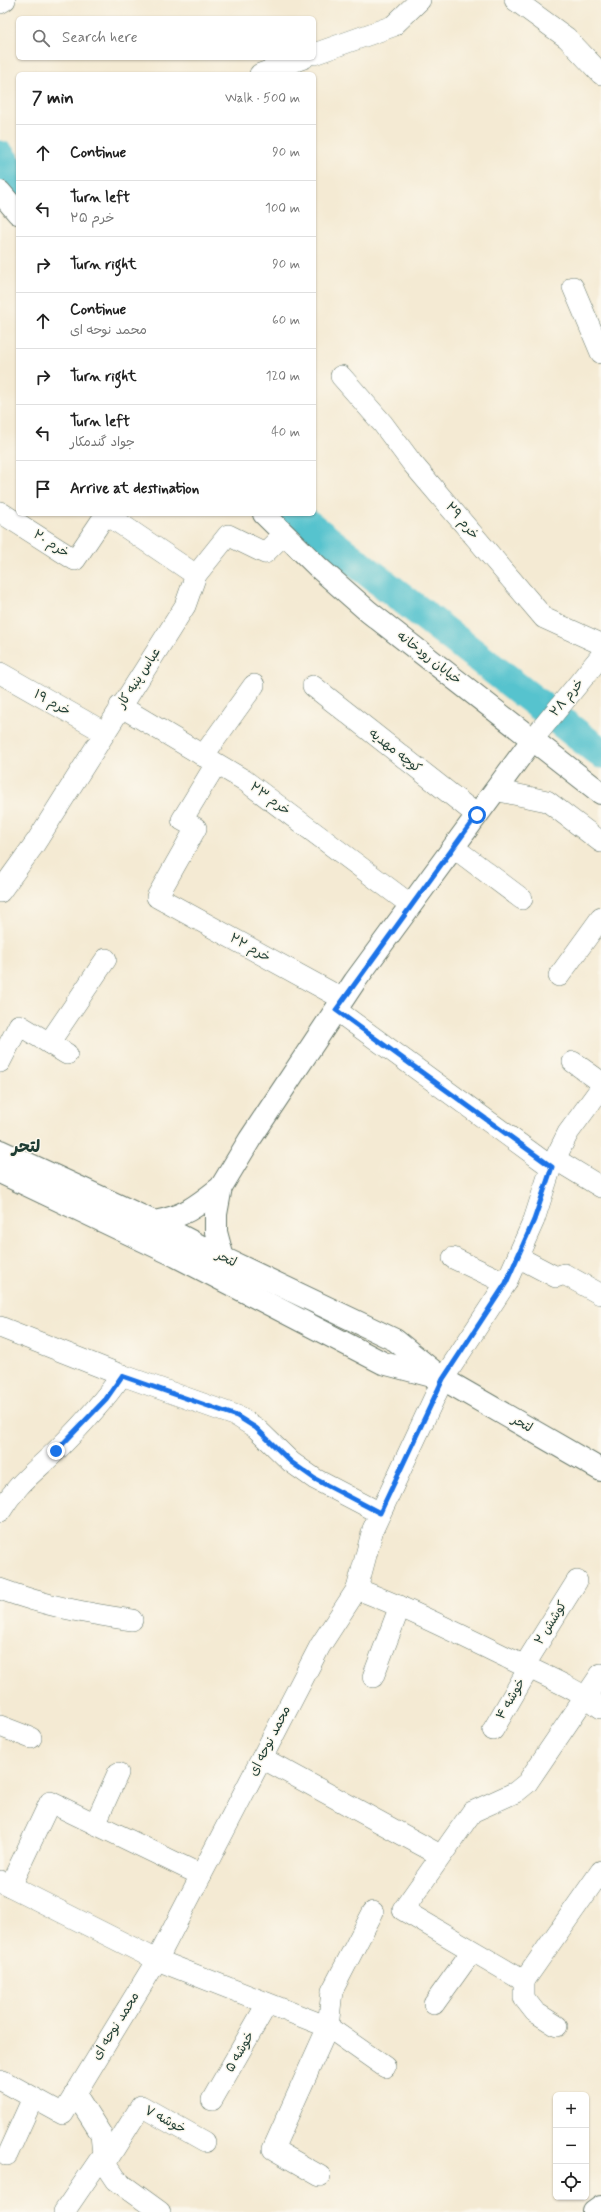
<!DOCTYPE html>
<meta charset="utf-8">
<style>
:root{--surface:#fff;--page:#f6f6f6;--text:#222;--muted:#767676;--line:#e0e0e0}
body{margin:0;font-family:Mynerve,"Playpen Sans Arabic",sans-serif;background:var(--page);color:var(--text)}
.controls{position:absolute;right:12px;bottom:12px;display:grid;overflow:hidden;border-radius:6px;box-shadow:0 1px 3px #0004}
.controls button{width:36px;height:36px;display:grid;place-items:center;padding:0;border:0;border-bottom:1px solid var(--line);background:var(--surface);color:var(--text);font:20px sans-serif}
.stop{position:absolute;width:12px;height:12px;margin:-9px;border:3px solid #1a73e8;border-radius:50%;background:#fff}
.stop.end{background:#1a73e8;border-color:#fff;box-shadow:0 1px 4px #0008}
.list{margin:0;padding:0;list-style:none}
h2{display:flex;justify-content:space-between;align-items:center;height:52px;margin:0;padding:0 16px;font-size:17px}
h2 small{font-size:13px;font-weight:400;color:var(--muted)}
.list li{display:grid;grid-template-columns:26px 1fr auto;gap:12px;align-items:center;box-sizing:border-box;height:56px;padding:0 16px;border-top:1px solid var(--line)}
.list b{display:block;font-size:15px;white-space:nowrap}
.list p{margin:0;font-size:13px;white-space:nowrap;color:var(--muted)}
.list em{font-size:13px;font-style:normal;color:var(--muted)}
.icon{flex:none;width:22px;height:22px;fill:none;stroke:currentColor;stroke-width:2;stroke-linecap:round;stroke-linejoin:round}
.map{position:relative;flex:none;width:601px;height:2212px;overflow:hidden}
.search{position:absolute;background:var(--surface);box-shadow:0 1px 3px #0004;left:16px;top:16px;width:300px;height:44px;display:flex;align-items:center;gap:10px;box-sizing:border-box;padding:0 14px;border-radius:6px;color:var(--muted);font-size:15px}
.panel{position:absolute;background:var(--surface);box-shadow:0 1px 3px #0004;left:16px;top:72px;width:300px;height:444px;border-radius:6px}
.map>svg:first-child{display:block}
</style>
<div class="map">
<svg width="601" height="2212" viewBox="0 0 601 2212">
<rect width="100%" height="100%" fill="#fbf7ec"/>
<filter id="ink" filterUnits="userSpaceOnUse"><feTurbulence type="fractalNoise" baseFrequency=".025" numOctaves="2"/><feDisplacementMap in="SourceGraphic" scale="8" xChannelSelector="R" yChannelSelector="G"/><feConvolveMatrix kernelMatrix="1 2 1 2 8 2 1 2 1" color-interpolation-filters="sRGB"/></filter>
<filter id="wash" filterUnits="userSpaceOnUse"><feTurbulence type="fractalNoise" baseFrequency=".012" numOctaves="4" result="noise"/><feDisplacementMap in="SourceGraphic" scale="16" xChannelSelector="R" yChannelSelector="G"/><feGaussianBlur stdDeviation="0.9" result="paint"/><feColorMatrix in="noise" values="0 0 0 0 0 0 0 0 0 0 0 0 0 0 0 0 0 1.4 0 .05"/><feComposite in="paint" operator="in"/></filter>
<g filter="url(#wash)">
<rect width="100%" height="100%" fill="#f4ead3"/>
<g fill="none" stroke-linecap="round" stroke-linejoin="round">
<g stroke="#56c3ce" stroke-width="31">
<path d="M0,156L18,180"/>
<path d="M294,514L601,753"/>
</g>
</g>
</g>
<g filter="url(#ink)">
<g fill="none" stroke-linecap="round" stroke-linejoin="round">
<defs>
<g id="minor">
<path d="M515,0L567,38L601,74"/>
<path d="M0,3L5,0"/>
<path d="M314,54L393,26L420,0"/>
<path d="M260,74L304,58"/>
<path d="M573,287L601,353"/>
<path d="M341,376L383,424L412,463L544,618L601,644"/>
<path d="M0,512L75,560L106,514"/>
<path d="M106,514L196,575"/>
<path d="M0,673L104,732"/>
<path d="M313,686L477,815"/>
<path d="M120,706L244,780L411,905"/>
<path d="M533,739L601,656"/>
<path d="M203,756L254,685"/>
<path d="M216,764L182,820L196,828L157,897L343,999"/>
<path d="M495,790L547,801L601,842"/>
<path d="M453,847L522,899"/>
<path d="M0,892L36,842L185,606L196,575L228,535L265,553L284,534"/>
<path d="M559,976L601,918"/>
<path d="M336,1010L551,1167"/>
<path d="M49,1043L67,1054"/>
<path d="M0,1062L19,1025L49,1043L106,959"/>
<path d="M573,1062L601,1082"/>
<path d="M555,1159L601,1187"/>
<path d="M518,1257L556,1277L564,1274L600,1294"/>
<path d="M453,1258L506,1283"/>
<path d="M0,1327L116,1373L237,1416L256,1428L291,1462L315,1479L380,1513"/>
<path d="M0,1512C17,1483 35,1472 58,1449C81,1426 103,1402 122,1375"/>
<path d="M0,1589C46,1606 84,1613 132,1620"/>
<path d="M357,1589C409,1609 459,1634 510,1659C540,1674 574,1687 601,1708"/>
<path d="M524,1666L577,1581"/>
<path d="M601,1674L527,1783L516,1792L472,1812L403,1910L524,1981L601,1871"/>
<path d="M373,1677L400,1606"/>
<path d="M0,1726L31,1738"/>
<path d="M493,1730L529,1668"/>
<path d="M262,1758L440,1855"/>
<path d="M95,1824L118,1773"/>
<path d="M0,1881L157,1960L328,2027L385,2067"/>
<path d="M10,1886L50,1802L201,1875"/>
<path d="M524,1981V1998L535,2012L557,2026"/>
<path d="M434,2004L472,1951"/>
<path d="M3,2081L63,2114L157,1960L320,1646L357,1589L373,1529L443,1379L506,1283L534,1220L551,1167L568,1133L601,1088"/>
<path d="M75,2093L101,2134L103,2155L108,2168L116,2180L160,2212"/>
<path d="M212,2100L267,2004"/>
<path d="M7,2155L33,2098"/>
<path d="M106,2162L141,2106L205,2142"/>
<path d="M320,2176L273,2149L328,2027L332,1991L373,1912"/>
<path d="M64,2212L103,2155"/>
</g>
<g id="tertiary">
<path d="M0,192L18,213"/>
<path d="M264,514L319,568L369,612L601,793"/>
<path d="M0,1151L154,1222L223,1258L395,1340L443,1379L601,1470"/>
<path d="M0,1172L176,1256L383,1363L436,1377"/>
<path d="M154,1222C184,1217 198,1205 221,1187"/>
<path d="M223,1258L216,1232V1214L221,1187L250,1139L355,981L533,739"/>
<path d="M594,2212L601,2207"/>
</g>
</defs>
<use href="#minor" stroke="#6a7a6c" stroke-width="22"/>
<use href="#tertiary" stroke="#6a7a6c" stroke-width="24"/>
<use href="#minor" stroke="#fff" stroke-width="21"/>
<use href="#tertiary" stroke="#fff" stroke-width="22"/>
</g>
</g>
<g fill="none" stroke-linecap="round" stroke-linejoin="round" filter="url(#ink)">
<path stroke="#1a73e8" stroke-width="5" d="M56,1451L106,1399L122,1376L237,1416L256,1428L291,1462L315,1479L380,1513L443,1379L506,1283L534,1220L552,1167L336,1010L477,815"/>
</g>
<g text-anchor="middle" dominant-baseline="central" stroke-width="3" stroke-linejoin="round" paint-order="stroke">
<g font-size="13" fill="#1f3d34" stroke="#fbf7ec">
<text transform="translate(462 521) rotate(50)">خرم ۲۹</text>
<text transform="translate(51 544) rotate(33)">خرم ۲۰</text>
<text transform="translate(429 658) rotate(38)">خیابان رودخانه</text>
<text transform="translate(139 678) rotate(-57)">عباس پنبه کار</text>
<text transform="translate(567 698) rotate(-50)">خرم ۲۸</text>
<text transform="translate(52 703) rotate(29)">خرم ۱۹</text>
<text transform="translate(395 751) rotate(38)">کوچه مهدیه</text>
<text transform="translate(270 799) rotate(36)">خرم ۲۳</text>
<text transform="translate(250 948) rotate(29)">خرم ۲۲</text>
<text transform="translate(226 1259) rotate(26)">لتحر</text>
<text transform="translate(522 1424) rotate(30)">لتحر</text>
<text transform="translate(551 1623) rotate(-58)">کوشش ۲</text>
<text transform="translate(511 1699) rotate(-60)">خوشه ۴</text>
<text transform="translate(270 1741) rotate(-63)">محمد نوحه ای</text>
<text transform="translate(116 2026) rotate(-58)">محمد نوحه ای</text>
<text transform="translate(240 2052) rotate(-60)">خوشه ۵</text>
<text transform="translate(165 2120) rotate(28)">خوشه ۷</text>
</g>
<g font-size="17" font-weight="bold" fill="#1f3d34" stroke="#fbf7ec">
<text x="26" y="1147">لتحر</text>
</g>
</g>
</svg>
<div class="controls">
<button>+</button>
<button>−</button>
<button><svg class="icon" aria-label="locate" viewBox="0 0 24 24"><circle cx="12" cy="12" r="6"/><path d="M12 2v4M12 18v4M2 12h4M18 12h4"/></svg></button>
</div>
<div class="stop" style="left:477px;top:815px"></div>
<div class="stop end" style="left:56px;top:1451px"></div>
<div class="search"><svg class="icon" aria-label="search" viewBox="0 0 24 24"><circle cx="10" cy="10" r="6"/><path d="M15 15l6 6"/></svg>Search here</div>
<section class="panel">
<h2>7 min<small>Walk · 500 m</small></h2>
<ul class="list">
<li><svg class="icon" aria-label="ahead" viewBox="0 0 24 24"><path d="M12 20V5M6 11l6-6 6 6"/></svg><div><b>Continue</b></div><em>90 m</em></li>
<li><svg class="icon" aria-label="left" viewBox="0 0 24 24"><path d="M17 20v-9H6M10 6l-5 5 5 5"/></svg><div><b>Turn left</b><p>خرم ۲۵</p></div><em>100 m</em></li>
<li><svg class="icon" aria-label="right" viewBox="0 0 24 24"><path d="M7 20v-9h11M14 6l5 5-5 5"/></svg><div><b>Turn right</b></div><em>90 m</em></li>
<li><svg class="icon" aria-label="ahead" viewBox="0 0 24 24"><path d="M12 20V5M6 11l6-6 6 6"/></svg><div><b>Continue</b><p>محمد نوحه ای</p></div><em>60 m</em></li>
<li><svg class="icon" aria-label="right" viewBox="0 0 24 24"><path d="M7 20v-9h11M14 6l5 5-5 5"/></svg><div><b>Turn right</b></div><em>120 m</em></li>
<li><svg class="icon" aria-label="left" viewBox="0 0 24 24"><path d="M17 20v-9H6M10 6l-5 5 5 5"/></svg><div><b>Turn left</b><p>جواد گندمکار</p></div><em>40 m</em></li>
<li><svg class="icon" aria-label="arrive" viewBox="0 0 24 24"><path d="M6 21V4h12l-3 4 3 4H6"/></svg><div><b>Arrive at destination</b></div></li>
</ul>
</section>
</div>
